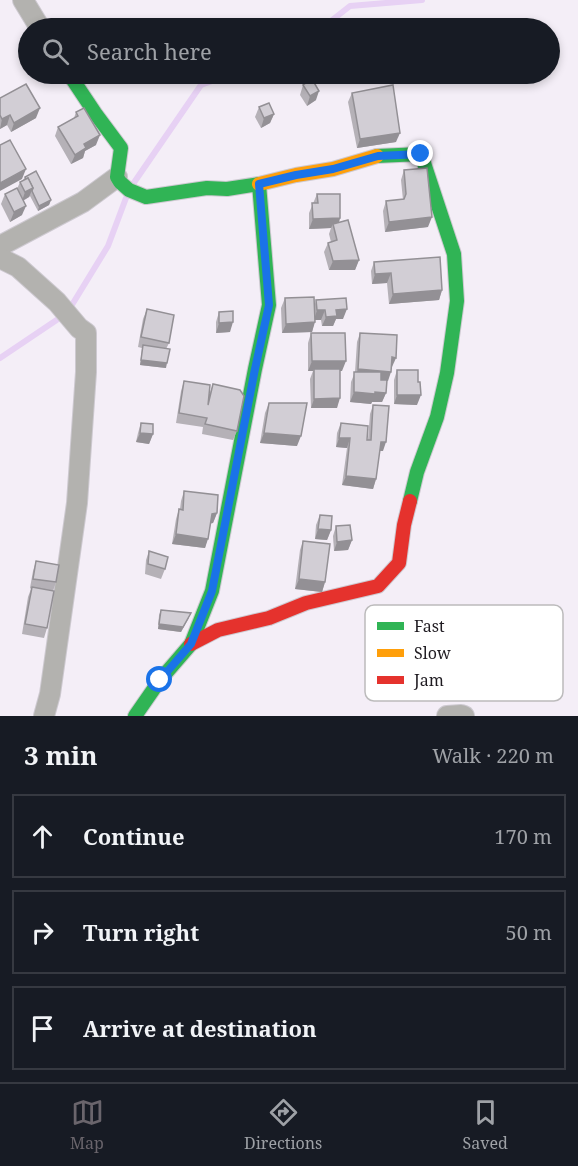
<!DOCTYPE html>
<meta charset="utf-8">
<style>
:root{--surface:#171b24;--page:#242831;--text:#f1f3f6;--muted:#9ea1a6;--line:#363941;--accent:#6a656c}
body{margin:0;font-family:"Noto Serif",serif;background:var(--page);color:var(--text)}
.stop{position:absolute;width:18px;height:18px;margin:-14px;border:4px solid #1a73e8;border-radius:50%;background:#fff}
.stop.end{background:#1a73e8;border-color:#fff;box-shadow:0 2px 6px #0008}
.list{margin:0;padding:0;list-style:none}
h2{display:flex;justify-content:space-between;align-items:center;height:78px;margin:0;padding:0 24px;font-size:26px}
h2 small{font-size:20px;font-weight:400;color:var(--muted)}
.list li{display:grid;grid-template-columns:39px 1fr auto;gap:18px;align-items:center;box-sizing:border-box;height:84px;margin:0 12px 12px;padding:0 12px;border:2px solid var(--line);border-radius:0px}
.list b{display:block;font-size:22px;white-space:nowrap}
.list em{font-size:20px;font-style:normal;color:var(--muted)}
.icon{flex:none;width:33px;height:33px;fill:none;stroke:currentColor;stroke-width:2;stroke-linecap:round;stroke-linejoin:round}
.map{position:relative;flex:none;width:578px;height:716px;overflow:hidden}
.search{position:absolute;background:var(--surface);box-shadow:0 3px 9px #0003;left:18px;right:18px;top:18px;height:66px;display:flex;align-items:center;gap:15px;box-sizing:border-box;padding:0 21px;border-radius:33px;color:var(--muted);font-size:22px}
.sheet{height:366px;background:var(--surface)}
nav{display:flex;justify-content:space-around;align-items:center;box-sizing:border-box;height:84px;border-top:2px solid var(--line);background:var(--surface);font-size:16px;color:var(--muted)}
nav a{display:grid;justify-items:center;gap:3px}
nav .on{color:var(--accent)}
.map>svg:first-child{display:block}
</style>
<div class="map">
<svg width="578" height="716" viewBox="0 0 578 716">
<rect width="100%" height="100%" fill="#f4eef7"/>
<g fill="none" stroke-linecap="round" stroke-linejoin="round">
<g stroke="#e7d1f4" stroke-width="6">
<path d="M322,28L350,6L422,0"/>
<path d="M133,184L201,85L231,74"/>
<path d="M0,358L67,313L108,246L126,198"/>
</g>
<defs>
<g id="street">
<path d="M23,0L40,28"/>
<path d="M0,246L83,202L117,177"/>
<path d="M0,258L18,267L57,302L79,328L86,333V372L77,503L50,694L44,716"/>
<path d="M447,716L461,715L464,716"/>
</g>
<g id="fast">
<path d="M69,74L95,113L121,148L117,177L120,182L129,190L146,197L207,188L227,189L259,184L269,305L255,369L212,591L191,644L160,680L135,716"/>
<path d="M377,156L421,154L454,254L457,301L447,373L437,417L417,472L410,501"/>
</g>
<path id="slow" d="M259,184L296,175L333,169L377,156"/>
<path id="jam" d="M191,644L218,630L269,618L306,603L378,586L399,563L404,525L410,501"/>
</defs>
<use href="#street" stroke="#cdc9d0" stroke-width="22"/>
<use href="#fast" stroke="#cdc9d0" stroke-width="16"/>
<use href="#slow" stroke="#cdc9d0" stroke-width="16"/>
<use href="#jam" stroke="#cdc9d0" stroke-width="16"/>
<use href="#street" stroke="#b3b2af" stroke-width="20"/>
<use href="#fast" stroke="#30b455" stroke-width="14"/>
<use href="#slow" stroke="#ff9f0a" stroke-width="14"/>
<use href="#jam" stroke="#e5322d" stroke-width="14"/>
</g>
<g fill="#b5b1b7">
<path d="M303,85L316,100L307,106L300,95Z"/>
<path d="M352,93L396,142L357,148L348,102Z"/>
<path d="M0,98L36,118L11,132L7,125L0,129Z"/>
<path d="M259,107L274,114L270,123L261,128L255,117Z"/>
<path d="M76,112L96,145L85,151L83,158L71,164L55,136L58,127L74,118Z"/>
<path d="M404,170L428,227L385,232L383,211L386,201L403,200L401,180Z"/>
<path d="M25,177L51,200L49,205L38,211L30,196L29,197L23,201L22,215L10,222L1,204L5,194L17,189L20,182L23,180Z"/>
<path d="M317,194L340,218L339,223L359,260L355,270H329L324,252L328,243L331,242L329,234L331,228L309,229V213Z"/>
<path d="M374,262L442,290L439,300L389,304L387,283L372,284L371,271Z"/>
<path d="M285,298L315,304L316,300L343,319H336L333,326H322L321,320H315L312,332L282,333L281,308Z"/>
<path d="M147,309L169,343L166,349V368L140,365L142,348L138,347L143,319Z"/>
<path d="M219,312L230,332L216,333V322Z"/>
<path d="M311,333L342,371H340L337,408H311L310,379L313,371H308V343Z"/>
<path d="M360,333L392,367L387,381L386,393L382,402H372L371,404L350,402L351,382L355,372L357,342Z"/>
<path d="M397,370L417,405L394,404V380Z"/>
<path d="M184,381L209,396L213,384L237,431L233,440L202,434L203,427L176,423L181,391Z"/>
<path d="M269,403L297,446L260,443L265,413Z"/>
<path d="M373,405L383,451H379L376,479L373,489L342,485L347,448L336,447L337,433L341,423L368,440L370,414Z"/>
<path d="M141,423L153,434L149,444L136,442L138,433Z"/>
<path d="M184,491L217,513L213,523H211L205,548L172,544L176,519L179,509H180L181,501Z"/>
<path d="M320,515L331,530L327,540L315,539L316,525Z"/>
<path d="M336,526L352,540L348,550L334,551L333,536Z"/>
<path d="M303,541L325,582L322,592L295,589L300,550Z"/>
<path d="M149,551L165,569L161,579L145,574L146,560Z"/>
<path d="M36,561L56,582L53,591L47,628L44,638L22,634L28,597L31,589L30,588L33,571Z"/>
<path d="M161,610L189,618L181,632L158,629L159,615Z"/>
</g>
<g fill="#939095">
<path d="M319,91L316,100L307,106L310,96Z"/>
<path d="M40,108L36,118L11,132L14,123Z"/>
<path d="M274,114L270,123L261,128L264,118Z"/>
<path d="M10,115L7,125L0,129L2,119Z"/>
<path d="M400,133L396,142L357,148L360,139Z"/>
<path d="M100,135L96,145L85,151L83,158L71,164L75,155L84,144Z"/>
<path d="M26,169L22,179L0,191V183Z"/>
<path d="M33,188L29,197L22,201L25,192Z"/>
<path d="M51,200L49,205L38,211L39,206Z"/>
<path d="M26,206L22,215L10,222L14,212Z"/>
<path d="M432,217L428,227L385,232L389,222Z"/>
<path d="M340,218L337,228L333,224L331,228L309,229L313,219Z"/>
<path d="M359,260L355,270H329L333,261Z"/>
<path d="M391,273L387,283L372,284L375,274Z"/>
<path d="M442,290L439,300L389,304L393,294Z"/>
<path d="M347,309L343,319H336L333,326H322L326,317L336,310Z"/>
<path d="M317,310H325L321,320H314Z"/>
<path d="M233,322L230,332L216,333L219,323Z"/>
<path d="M315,322L312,332L282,333L286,324Z"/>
<path d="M392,357L396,358L392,367H388Z"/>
<path d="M141,360L167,363L166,368L140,365Z"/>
<path d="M312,361H346L342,371H314V369L313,371H308Z"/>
<path d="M358,369L391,372L388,381L354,379Z"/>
<path d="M354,392H375L386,393L382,402H372L371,404L350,402Z"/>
<path d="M397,395H421L417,405L394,404Z"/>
<path d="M340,398L337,408H311L314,399Z"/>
<path d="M140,433L153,434L149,444L136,442Z"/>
<path d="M264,433L301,436L297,446L260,443Z"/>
<path d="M339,438H350L347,448L336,447Z"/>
<path d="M381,442H386L383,451H377Z"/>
<path d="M346,476L376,479L373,489L342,485Z"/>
<path d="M217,513L213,523L209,524L212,514Z"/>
<path d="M318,529L331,530L327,540L315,539Z"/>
<path d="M176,534L208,539L205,548L172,544Z"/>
<path d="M352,540L348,550L334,551L337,542Z"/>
<path d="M299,579L325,582L322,592L295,589Z"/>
<path d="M191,613L181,632L158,629L159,624Z"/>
</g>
<g fill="#d2ced5" stroke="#939095" stroke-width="1.5">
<path d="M312,79L319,91L310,96L303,85Z"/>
<path d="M26,84L40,108L14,123L10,115L2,119L0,115V98Z"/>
<path d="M393,85L400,133L360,139L352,93Z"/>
<path d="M269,103L274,114L264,118L259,107Z"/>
<path d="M84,108L100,135L84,144L86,148L75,155L58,127L78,116L76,112Z"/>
<path d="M10,140L26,169L0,183V145Z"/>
<path d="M427,168L432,217L389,222L386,201L404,199L406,194L404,170Z"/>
<path d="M36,171L51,200L39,206L32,191L33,188L28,178L26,179L25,177Z"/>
<path d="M28,178L33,188L25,192L20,182Z"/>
<path d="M17,188L26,206L14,212L5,194Z"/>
<path d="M317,194H340V218L313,219L312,203H318Z"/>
<path d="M348,220L359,260L333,261L328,243L337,240L333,224Z"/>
<path d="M440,257L442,290L393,294L391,273L375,274L374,262Z"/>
<path d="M314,297L315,322L286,324L285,298Z"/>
<path d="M346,298L347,309L336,310L337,316L326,317L325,310H317L316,300Z"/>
<path d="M147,309L174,315L169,343L141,337Z"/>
<path d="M233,311V322L219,323V312Z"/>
<path d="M311,333H345L346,361H312Z"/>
<path d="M360,333L397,335L396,358L392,357L391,372L358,369Z"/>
<path d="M143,345L170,349L167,363L141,360Z"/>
<path d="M314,369H340V398L314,399Z"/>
<path d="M397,370H418V382H420L421,395H397Z"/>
<path d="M354,372H381V380H387L386,393L375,392V394L354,392Z"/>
<path d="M184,381L210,385L208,405L213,384L240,390L244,396L237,431L205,424L207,418L179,413Z"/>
<path d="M269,403H307L301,436L264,433Z"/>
<path d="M373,405L389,406L386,442H381L376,479L346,476L350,438H339L341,423L368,426L367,440H371Z"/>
<path d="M141,423L153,424V434L140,433Z"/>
<path d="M184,491L218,495L217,513L212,514L208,539L176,534L179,509L183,510Z"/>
<path d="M320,515L332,516L331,530L318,529Z"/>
<path d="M350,525L352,540L337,542L336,526Z"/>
<path d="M303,541L330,544L325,582L299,579Z"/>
<path d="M149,551L168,557L165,569L148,564Z"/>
<path d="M36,561L59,565L56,582L33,579Z"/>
<path d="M32,587L54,591L47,628L25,624Z"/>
<path d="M161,610L191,613L183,627L159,624Z"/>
</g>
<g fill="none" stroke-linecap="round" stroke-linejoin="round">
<path stroke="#1a73e8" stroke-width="8" d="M160,680L191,644L212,591L255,369L269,305L259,184L296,175L333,169L378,156L421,154"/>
</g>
<rect x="365" y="605" width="198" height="96" rx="9" fill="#fff" stroke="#bcbbbc" stroke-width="1.5"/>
<rect x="377" y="622" width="27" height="8" fill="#30b455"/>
<rect x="377" y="649" width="27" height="8" fill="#ff9f0a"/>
<rect x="377" y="676" width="27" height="8" fill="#e5322d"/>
<g font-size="16" fill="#1f1b21">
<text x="414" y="632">Fast</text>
<text x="414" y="659">Slow</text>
<text x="414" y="686">Jam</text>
</g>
</svg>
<div class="stop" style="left:160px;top:680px"></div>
<div class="stop end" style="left:421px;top:154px"></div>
<div class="search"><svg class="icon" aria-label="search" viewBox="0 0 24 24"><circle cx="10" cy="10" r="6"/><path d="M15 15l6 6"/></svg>Search here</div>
</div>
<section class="sheet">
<h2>3 min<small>Walk · 220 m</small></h2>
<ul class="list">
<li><svg class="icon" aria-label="ahead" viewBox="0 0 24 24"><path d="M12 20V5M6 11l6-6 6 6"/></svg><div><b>Continue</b></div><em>170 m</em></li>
<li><svg class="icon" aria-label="right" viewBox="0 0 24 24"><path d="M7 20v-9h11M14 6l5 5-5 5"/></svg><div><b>Turn right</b></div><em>50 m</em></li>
<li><svg class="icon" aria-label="arrive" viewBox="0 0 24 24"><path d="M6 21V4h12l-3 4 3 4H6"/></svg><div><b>Arrive at destination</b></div></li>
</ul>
</section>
<nav>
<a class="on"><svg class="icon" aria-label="map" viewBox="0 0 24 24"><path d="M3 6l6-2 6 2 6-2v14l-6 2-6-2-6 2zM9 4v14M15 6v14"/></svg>Map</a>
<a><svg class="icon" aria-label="directions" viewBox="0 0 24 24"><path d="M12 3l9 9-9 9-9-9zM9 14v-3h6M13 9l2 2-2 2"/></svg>Directions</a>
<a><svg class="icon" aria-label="saved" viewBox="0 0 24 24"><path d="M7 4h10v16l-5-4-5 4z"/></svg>Saved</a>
</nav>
